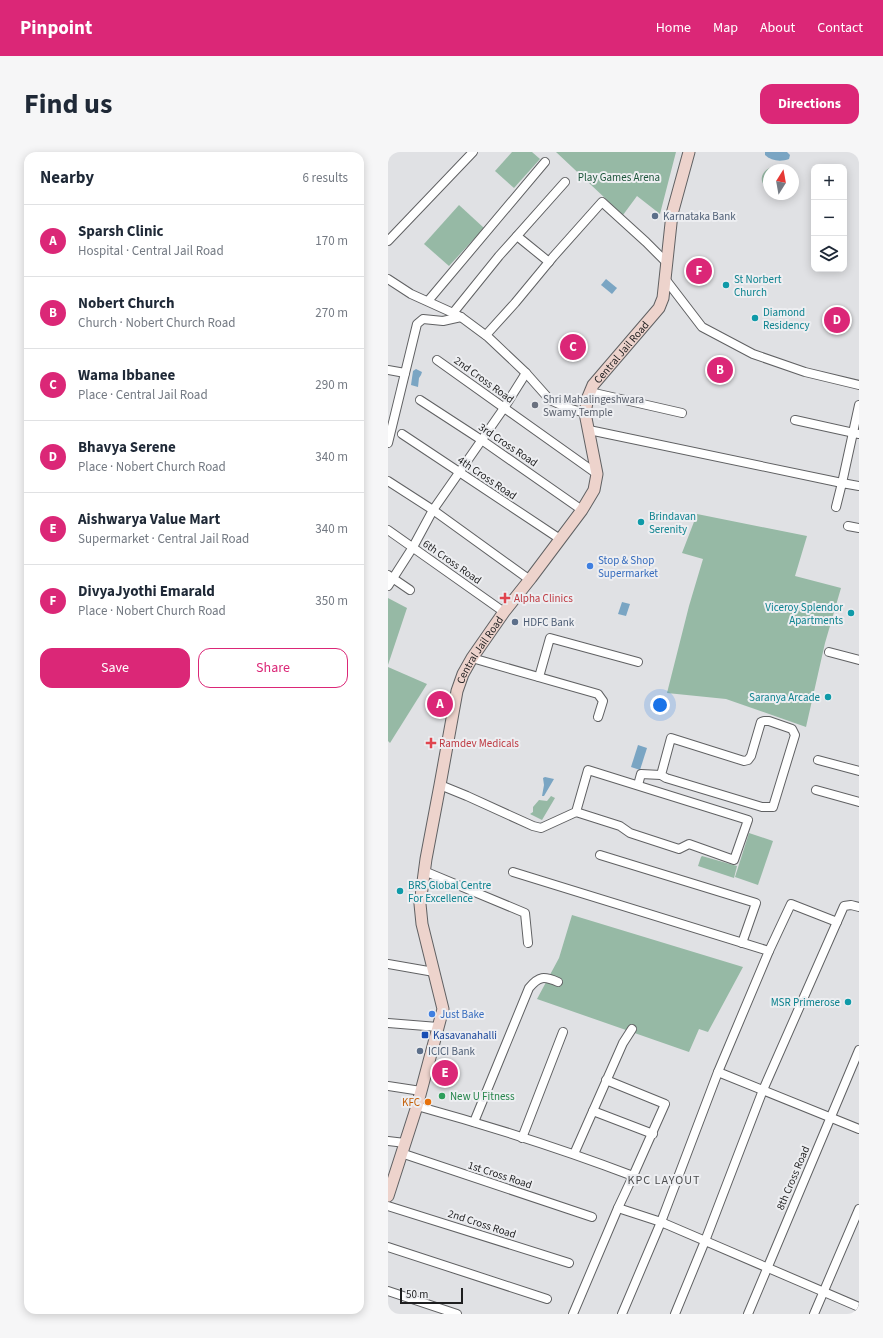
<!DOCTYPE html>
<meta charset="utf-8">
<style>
:root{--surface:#fff;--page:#f6f6f7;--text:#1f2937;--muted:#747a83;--line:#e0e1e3;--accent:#db2777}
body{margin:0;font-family:"Source Sans 3",sans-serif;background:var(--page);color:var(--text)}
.controls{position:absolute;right:12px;top:12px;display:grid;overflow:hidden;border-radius:8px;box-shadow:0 2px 10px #0003}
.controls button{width:36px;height:36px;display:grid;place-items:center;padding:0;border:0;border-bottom:1px solid var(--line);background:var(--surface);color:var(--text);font:20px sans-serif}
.compass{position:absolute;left:375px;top:12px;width:36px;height:36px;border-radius:50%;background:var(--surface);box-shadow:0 2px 10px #0003;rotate:11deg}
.scale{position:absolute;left:12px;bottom:10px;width:63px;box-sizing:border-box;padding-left:4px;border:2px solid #1e1e1f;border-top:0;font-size:11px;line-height:14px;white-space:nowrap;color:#1e1e1f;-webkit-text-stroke:3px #edeef1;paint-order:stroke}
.you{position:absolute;left:272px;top:553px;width:14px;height:14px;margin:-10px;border:3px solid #fff;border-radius:50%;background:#1a73e8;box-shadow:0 0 0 6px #1a73e833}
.badge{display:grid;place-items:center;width:26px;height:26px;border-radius:50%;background:var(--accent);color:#fff;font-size:13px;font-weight:700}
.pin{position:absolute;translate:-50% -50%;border:2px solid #fff;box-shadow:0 1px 4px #0006}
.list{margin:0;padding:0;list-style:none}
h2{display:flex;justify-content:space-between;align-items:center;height:52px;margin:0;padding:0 16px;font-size:17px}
h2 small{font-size:13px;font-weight:400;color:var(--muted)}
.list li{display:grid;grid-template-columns:26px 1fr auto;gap:12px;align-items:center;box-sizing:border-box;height:72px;padding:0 16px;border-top:1px solid var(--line)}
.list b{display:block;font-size:15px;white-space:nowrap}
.list p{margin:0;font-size:13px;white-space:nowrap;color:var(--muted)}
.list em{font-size:13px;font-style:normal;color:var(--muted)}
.actions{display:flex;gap:8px;padding:12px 16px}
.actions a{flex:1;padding:9px 0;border:1px solid var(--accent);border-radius:12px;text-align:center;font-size:14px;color:var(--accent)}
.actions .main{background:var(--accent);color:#fff}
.icon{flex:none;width:22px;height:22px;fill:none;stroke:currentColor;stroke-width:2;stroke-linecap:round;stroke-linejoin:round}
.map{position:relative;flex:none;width:471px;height:1162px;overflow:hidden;border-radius:12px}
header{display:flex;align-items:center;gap:24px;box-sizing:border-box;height:56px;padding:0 20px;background:var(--accent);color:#fff}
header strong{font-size:19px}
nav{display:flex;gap:22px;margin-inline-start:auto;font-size:14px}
.intro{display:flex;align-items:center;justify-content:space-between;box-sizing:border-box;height:96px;padding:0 24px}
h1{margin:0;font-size:28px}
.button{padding:10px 18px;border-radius:12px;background:var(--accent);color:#fff;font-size:14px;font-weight:700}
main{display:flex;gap:24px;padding:0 24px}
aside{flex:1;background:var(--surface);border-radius:12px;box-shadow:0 2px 10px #0003}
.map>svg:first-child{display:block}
</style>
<header>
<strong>Pinpoint</strong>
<nav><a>Home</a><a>Map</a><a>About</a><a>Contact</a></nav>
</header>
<div class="intro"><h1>Find us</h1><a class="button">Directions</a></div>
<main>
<aside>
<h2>Nearby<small>6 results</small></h2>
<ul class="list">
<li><span class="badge">A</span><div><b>Sparsh Clinic</b><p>Hospital · Central Jail Road</p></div><em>170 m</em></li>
<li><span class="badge">B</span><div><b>Nobert Church</b><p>Church · Nobert Church Road</p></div><em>270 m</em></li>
<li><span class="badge">C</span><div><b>Wama Ibbanee</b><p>Place · Central Jail Road</p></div><em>290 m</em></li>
<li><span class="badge">D</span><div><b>Bhavya Serene</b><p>Place · Nobert Church Road</p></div><em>340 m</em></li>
<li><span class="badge">E</span><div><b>Aishwarya Value Mart</b><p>Supermarket · Central Jail Road</p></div><em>340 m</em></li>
<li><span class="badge">F</span><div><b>DivyaJyothi Emarald</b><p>Place · Nobert Church Road</p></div><em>350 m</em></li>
</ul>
<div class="actions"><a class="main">Save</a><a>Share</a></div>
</aside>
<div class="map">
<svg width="471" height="1162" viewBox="0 0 471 1162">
<rect width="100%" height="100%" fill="#e0e1e4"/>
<g fill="#96b9a5">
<path d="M124,0H144L152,7L126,36L107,19Z"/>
<path d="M168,0H288L272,62L249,44L235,63Z"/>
<path d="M387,14L395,18H381V38C368,29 374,17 387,14Z"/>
<path d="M71,53L96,76L61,114L36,92Z"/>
<path d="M309,362L419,384L407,424L453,436L437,491L418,575L338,547L279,541L301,454L315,407L294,401Z"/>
<path d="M0,446L19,456L0,513Z"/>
<path d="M0,515L39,532L2,591L0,589Z"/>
<path d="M163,644L167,646L154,668L142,662L145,660V655L151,648L159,649Z"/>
<path d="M361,681L385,689L370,733L347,725Z"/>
<path d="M314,704L349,714L346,726L310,714L313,705Z"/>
<path d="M184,763L355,815L320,880L311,877L301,900L149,847L171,806Z"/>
</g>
<g fill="#7aa5c3">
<path d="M377,0H399L402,3L401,7C393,10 383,9 377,3Z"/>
<path d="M218,127L229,136L224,142L213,133Z"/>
<path d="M28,217L34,220L33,223L31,226L30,235L23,233L25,219Z"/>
<path d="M234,450L242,452L238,464L230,462Z"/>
<path d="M250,593L259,596L252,618L243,615Z"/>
<path d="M157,625L166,627L156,644H154L156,633L155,626Z"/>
</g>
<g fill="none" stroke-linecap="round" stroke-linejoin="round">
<defs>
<g id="street">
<path d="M129,84L161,110"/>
<path d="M0,89L85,0"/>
<path d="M0,127L23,142L65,161L73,165L100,185L138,221L162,248L180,256L197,261"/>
<path d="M278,128L314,175L365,202L417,220L471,233"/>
<path d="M40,149L157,10"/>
<path d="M65,161L111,104L177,30"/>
<path d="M98,183L127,151L165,105L214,50L258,90L279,111"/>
<path d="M49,208L209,322"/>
<path d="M0,218L17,221"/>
<path d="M202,240L294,261"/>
<path d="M32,248L95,289L194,358"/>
<path d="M407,268L471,282"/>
<path d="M201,278L454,331L471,253"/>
<path d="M14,282L172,387"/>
<path d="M0,291L29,172L35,167L55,169L73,165"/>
<path d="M0,329L45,358L142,428"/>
<path d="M448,355L454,331L471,334"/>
<path d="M460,374L471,376"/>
<path d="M0,378L116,460"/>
<path d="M0,423L22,438"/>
<path d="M0,434L25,395L45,358L116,256L138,221"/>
<path d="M441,500L471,508"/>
<path d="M84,506L210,542L215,549L210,565"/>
<path d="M151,525L162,486L250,510"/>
<path d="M376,569H381L404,577L407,583L385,655H374L278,626L273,623L283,586L356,609L360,608L363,604L373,570Z"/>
<path d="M430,608L471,619"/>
<path d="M52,633L79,644L145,674L153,676L188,660L232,674L242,681L291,697L301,692L346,708L360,668L200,618L188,660"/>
<path d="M250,633L253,622L273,623"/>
<path d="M428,638L471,650"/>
<path d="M212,703L368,751L354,791"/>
<path d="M36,719L137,761L140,791"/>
<path d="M125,720L381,799L403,752L449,770"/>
<path d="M0,812L46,820"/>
<path d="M0,871L50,875"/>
<path d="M330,920L471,977"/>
<path d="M0,934L33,939"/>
<path d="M29,954C102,974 174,997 245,1024L277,952L218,928"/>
<path d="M205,959L265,982"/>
<path d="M86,970L141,836C151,824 156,824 170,830"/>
<path d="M134,986L175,880"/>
<path d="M0,989L17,991"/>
<path d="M13,1001L204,1065"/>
<path d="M186,1002L235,891L244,877"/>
<path d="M0,1054L181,1111"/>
<path d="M230,1056L273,1070L330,920L381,799"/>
<path d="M0,1095L159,1147"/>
<path d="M0,1139L69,1162"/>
<path d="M185,1162L230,1056L245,1024"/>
<path d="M234,1162L273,1070L471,1155"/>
<path d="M287,1162L317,1089L375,938L456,754L463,753L471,755"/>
<path d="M360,1162L471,898"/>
<path d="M426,1162L471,1057"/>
</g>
<g id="secondary">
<path id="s1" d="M0,1044L29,954L55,857L34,772L32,752L38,707L52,633L69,539L75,522L84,506L116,460L143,426L194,358L206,338L209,322L197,261L200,245L205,233L271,156L275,146L284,62L301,0"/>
</g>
</defs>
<use href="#street" stroke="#606163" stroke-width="10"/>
<use href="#secondary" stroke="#606163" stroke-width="13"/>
<use href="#street" stroke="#fff" stroke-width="8"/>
<use href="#secondary" stroke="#edd3cc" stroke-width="11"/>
</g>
<g fill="#5c6f8a" stroke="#edeef1" stroke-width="1.5">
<circle cx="267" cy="64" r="4"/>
<circle cx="127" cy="470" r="4"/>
<circle cx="32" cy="899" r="4"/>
</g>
<g fill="#0f9aa8" stroke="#edeef1" stroke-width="1.5">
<circle cx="338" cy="133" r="4"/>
<circle cx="367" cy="166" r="4"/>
<circle cx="253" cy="370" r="4"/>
<circle cx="463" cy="461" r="4"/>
<circle cx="440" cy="545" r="4"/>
<circle cx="12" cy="739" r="4"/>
<circle cx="460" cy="850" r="4"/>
</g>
<circle fill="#6b7280" stroke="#edeef1" stroke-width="1.5" cx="147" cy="253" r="4"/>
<g fill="#3f7fe0" stroke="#edeef1" stroke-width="1.5">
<circle cx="202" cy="414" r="4"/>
<circle cx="44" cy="862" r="4"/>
</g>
<g fill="#e0444e" stroke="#edeef1" stroke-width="1.5">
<path d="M115 440h4v4h4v4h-4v4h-4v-4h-4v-4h4z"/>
<path d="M41 585h4v4h4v4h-4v4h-4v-4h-4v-4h4z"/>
</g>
<rect fill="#1a4fb4" stroke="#edeef1" stroke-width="1.5" x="33" y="879" width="8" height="8" rx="2"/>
<circle fill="#2e9e5b" stroke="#edeef1" stroke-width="1.5" cx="54" cy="944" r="4"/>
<circle fill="#e8710a" stroke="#edeef1" stroke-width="1.5" cx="40" cy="950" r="4"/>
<g text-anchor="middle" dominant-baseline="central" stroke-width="4" stroke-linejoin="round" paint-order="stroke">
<g font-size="11" fill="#1c553a" stroke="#edeef1">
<text x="231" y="25">Play Games Arena</text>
</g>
<g font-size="11" fill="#4e5e75" stroke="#edeef1" text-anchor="start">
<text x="275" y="64">Karnataka Bank</text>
<text x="135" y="470">HDFC Bank</text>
<text x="40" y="899">ICICI Bank</text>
</g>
<g font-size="11" fill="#0d838f" stroke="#edeef1" text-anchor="start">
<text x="346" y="127">St Norbert<tspan x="346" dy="13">Church</tspan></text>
<text x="375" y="160">Diamond<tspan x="375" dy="13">Residency</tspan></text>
<text x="261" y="364">Brindavan<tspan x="261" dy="13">Serenity</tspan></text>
<text x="455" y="455" text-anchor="end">Viceroy Splendor<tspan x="455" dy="13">Apartments</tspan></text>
<text x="432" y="545" text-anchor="end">Saranya Arcade</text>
<text x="20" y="733">BRS Global Centre<tspan x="20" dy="13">For Excellence</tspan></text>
<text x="452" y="850" text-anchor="end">MSR Primerose</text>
</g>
<g font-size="11" fill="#1e1e1f" stroke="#edeef1">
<text stroke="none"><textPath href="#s1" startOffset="914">Central Jail Road</textPath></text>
<text transform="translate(96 228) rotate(36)">2nd Cross Road</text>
<text transform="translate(120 293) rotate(34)">3rd Cross Road</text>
<text transform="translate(99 326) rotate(34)">4th Cross Road</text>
<text transform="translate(64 410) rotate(35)">6th Cross Road</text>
<text stroke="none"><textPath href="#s1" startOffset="566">Central Jail Road</textPath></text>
<text transform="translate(112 1023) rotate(18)">1st Cross Road</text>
<text transform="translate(405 1026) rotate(-67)">8th Cross Road</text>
<text transform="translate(94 1072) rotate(18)">2nd Cross Road</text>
</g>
<g font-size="11" fill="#5b616d" stroke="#edeef1" text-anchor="start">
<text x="155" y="247">Shri Mahalingeshwara<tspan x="155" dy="13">Swamy Temple</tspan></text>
</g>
<g font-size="11" fill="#366cbe" stroke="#edeef1" text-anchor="start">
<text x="210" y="408">Stop &amp; Shop<tspan x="210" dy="13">Supermarket</tspan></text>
<text x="52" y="862">Just Bake</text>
</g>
<g font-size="11" fill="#be3a42" stroke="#edeef1" text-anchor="start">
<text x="126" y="446">Alpha Clinics</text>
<text x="51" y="591">Ramdev Medicals</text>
</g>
<g font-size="11" fill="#164399" stroke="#edeef1" text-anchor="start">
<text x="45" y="883">Kasavanahalli</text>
</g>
<g font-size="11" fill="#27864d" stroke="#edeef1" text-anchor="start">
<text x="62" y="944">New U Fitness</text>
</g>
<g font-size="11" fill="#c56008" stroke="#edeef1" text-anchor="end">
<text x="32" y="950">KFC</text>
</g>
<g font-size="12" letter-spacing="1" fill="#4d4e50" stroke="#edeef1">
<text x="276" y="1028">KPC LAYOUT</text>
</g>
</g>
</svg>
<div class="controls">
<button>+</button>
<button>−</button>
<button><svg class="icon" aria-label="layers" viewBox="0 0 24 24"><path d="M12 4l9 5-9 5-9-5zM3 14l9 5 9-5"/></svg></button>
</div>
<svg class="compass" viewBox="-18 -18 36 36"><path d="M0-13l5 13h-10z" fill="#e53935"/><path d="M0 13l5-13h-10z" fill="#747a83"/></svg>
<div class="scale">50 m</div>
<div class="you"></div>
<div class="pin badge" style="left:52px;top:552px">A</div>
<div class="pin badge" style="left:332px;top:218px">B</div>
<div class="pin badge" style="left:185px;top:195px">C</div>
<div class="pin badge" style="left:449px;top:168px">D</div>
<div class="pin badge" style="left:57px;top:921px">E</div>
<div class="pin badge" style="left:311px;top:119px">F</div>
</div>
</main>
